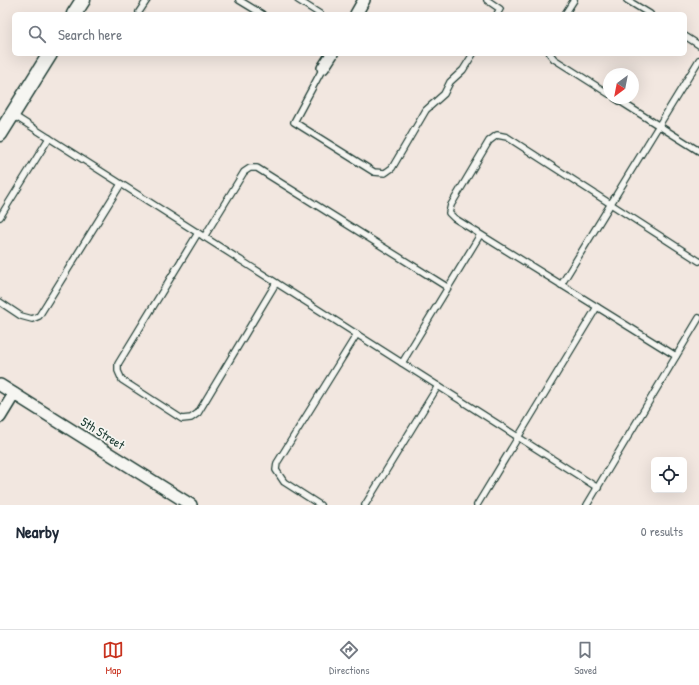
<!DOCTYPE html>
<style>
:root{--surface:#fff;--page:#f6f6f7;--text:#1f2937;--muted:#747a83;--line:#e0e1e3;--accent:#c8321e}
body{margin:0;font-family:"Patrick Hand",sans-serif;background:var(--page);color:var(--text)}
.controls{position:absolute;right:12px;bottom:12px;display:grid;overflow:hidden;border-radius:6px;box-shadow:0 4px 16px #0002}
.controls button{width:36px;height:36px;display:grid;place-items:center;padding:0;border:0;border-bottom:1px solid var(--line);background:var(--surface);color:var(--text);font:20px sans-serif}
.compass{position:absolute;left:603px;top:68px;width:36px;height:36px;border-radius:50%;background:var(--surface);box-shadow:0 4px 16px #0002;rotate:212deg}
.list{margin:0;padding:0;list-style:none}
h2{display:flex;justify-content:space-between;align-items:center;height:52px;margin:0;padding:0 16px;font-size:17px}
h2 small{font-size:13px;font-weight:400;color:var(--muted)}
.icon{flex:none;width:22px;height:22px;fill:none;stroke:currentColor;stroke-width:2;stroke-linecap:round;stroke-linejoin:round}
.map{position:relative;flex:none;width:699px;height:505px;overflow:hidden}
.search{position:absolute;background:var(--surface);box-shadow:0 4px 16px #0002;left:12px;right:12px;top:12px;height:44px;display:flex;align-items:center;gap:10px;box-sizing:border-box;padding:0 14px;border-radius:6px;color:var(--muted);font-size:15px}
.sheet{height:124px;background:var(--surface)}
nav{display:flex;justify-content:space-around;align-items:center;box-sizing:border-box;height:56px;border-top:1px solid var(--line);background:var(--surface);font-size:11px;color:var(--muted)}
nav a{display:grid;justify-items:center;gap:2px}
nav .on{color:var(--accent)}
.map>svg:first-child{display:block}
</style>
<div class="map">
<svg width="699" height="505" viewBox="0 0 699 505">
<rect width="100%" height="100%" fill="#f2e7e0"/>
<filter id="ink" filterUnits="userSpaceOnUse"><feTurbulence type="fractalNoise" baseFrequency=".025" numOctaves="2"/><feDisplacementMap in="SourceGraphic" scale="8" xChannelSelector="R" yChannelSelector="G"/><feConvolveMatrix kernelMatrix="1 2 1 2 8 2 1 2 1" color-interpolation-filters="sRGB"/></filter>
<g filter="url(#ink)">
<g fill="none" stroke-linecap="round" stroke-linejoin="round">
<defs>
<g id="service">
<path d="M239,0L262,14"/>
<path d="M298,0L320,14"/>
<path d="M487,0L500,9L497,14"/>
<path d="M627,0L650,14"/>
<path d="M139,12L147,0"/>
<path d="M565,14L574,0"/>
<path d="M685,36L699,45"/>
<path d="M550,54L554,59L609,94"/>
<path d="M323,68L294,122L374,172L385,173L392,168L426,110L444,94L450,82L463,70L473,54"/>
<path d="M615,98L699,151"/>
<path d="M13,115L598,488"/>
<path d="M0,217L49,138"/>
<path d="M198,233L118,364V371L122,380L182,419L191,418L198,413L276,283"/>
<path d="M204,237L244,172L250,168H257L447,287"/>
<path d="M561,285L699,60"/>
<path d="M0,302L21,316L32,319L39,316L121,184"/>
<path d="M676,356L454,218L449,213L451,205L489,141L497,135L507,137L699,261"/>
<path d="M402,363L480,235"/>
<path d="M320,505L284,482L276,470L277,463L357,334"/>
<path d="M365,505L438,386"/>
<path d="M477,505L597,307"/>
<path d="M587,505L699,318"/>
</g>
<g id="minor">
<path d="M356,14L364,0"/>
<path d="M323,68L332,54"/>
<path d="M0,385L191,505"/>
<path d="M0,417L14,394"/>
</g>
<g id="tertiary">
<path d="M74,14L83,0"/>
<path d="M0,134L50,54"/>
</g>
</defs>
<use href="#service" stroke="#1f3d34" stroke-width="8"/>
<use href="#minor" stroke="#1f3d34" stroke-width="14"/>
<use href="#tertiary" stroke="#1f3d34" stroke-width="17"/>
<use href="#service" stroke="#f6f6f2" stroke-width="5.5"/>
<use href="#minor" stroke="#f6f6f2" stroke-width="11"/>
<use href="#tertiary" stroke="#f6f6f2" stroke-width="14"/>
</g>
</g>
<g text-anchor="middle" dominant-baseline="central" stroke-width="3.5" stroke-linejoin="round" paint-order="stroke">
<g font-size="13" fill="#1f3d34" stroke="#f6f6f2">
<text transform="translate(103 433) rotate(32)">5th Street</text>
</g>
</g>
</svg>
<div class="controls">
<button><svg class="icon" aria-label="locate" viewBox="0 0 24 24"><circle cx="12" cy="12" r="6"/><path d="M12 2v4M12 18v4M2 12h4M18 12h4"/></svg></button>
</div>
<svg class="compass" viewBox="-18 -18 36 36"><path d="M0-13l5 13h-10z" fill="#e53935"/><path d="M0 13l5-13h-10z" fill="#747a83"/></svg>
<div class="search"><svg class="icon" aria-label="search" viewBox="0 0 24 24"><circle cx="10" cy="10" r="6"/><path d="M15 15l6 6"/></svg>Search here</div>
</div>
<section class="sheet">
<h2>Nearby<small>0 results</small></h2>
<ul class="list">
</ul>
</section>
<nav>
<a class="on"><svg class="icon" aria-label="map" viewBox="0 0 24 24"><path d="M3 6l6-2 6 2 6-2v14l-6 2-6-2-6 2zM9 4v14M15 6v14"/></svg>Map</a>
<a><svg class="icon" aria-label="directions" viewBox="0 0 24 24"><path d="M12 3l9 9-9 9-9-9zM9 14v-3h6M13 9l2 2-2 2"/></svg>Directions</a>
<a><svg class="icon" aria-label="saved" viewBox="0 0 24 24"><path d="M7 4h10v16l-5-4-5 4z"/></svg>Saved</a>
</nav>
